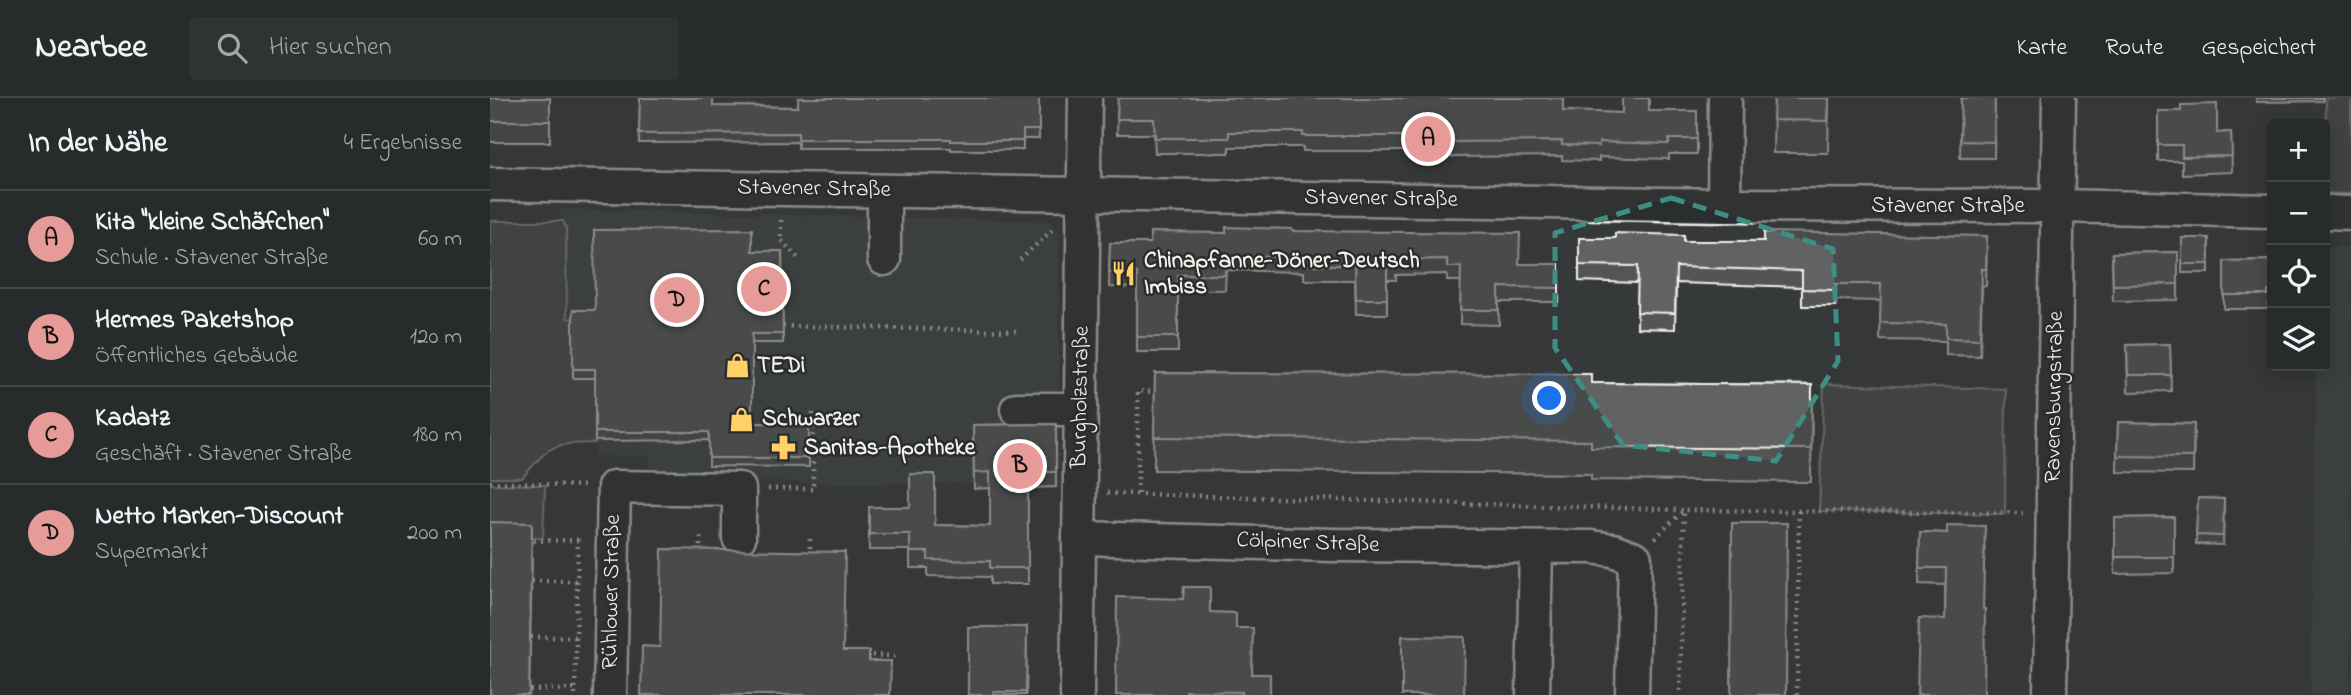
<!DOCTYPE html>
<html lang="de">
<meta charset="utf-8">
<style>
:root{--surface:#282b2b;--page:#303333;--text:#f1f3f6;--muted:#a5a7a9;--line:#444747;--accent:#e69b98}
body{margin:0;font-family:"Indie Flower",sans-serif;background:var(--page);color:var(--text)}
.controls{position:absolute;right:21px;top:21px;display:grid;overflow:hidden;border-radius:7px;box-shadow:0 4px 18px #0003}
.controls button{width:63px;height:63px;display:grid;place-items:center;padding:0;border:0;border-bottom:2px solid var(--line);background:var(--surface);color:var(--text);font:35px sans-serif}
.you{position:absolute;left:1060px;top:301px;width:24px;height:24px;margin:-18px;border:5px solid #fff;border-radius:50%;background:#1a73e8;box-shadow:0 0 0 10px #1a73e833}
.badge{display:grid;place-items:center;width:46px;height:46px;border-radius:50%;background:var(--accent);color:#111;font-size:23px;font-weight:700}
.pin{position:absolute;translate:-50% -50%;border:4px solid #fff;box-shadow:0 2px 7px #0006}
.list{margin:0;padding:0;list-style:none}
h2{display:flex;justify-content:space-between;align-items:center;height:91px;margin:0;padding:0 28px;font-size:30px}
h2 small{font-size:23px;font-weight:400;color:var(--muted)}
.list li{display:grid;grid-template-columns:46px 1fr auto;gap:21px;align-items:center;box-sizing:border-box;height:98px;padding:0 28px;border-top:2px solid var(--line)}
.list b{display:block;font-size:26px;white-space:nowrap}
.list p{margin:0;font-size:23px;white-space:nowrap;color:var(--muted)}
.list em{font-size:23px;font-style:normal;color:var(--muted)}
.icon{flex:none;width:38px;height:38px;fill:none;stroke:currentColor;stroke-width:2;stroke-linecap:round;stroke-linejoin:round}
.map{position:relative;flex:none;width:1861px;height:597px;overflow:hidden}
header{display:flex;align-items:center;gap:42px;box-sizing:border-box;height:98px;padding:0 35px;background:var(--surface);border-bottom:2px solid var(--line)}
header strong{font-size:33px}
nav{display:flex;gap:38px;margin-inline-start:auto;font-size:24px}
.search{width:490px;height:63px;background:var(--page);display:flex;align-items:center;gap:18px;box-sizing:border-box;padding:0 24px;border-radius:7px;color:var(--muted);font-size:26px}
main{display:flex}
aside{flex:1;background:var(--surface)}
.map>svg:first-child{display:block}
</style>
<header>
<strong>Nearbee</strong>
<div class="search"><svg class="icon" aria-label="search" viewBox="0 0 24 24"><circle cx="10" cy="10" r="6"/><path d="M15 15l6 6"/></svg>Hier suchen</div>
<nav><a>Karte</a><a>Route</a><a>Gespeichert</a></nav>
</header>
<main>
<aside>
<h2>In der Nähe<small>4 Ergebnisse</small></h2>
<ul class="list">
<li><span class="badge">A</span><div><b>Kita &quot;kleine Schäfchen&quot;</b><p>Schule · Stavener Straße</p></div><em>60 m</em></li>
<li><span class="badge">B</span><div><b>Hermes Paketshop</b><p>Öffentliches Gebäude</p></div><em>120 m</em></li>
<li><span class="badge">C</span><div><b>Kadatz</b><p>Geschäft · Stavener Straße</p></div><em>180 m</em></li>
<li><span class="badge">D</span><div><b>Netto Marken-Discount</b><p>Supermarkt</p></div><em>200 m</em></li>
</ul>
</aside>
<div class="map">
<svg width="1861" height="597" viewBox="0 0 1861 597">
<rect width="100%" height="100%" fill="#363939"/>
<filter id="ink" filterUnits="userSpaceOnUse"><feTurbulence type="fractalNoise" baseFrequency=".0143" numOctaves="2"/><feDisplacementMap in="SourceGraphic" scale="14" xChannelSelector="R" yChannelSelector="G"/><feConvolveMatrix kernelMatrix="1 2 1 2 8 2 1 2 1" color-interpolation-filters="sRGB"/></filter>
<g filter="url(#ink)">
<g fill="#434645">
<path d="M68,111L561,123L569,134V391H483V386L262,384L246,374L160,373L159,358H105V280H83V221H77L76,131Z"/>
<path d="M1835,149H1861V597H1820L1826,268H1835Z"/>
</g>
<g fill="#4e514f" stroke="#a1a19c" stroke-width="2">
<path d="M1836,0H1861V96L1835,95Z"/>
<path d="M0,123H73L76,130L77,220L83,221V279L105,280V345C59,346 62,346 32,380H0Z"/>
<path d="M1334,286L1516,291L1515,416L1329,413Z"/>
<path d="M0,386L55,387L53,440L0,439Z"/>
</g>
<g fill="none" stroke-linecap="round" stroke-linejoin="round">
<defs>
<g id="minor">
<path d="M0,86L1234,107L1568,108L1782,113"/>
<path d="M1234,107L1235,0"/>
<path d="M1835,114L1861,115"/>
<path d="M394,161V93"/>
<path d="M527,311H591"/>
<path d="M589,440L843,447L1101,449L1123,452L1145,460L1142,597"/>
<path d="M120,597L124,389L249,391V440"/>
<path d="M587,597L595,0"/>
<path d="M1043,597L1046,450"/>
<path d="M1560,597L1569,0"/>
</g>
</defs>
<use href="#minor" stroke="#f4f1e8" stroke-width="37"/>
<g stroke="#f4f1e8" stroke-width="4.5" stroke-dasharray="2 5" stroke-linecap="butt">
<path d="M291,122V142L308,160"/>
<path d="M530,162L563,131"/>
<path d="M293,228L528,233"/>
<path d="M0,384L96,388"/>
<path d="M278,391H323V311"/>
<path d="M617,395L1194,412L1190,597"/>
<path d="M648,395V293L669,294"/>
<path d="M1165,440L1194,412L1533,415"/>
<path d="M37,443L88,442"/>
<path d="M210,455V439"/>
<path d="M320,457V441"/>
<path d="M42,483H88"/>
<path d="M41,539H87"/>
<path d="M375,557L405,558"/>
<path d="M40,592L86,591"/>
<path d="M85,597L88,442L91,438"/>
<path d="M1307,597L1309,413"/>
</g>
<use href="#minor" stroke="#2a2d2e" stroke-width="32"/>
</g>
<g fill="#535554" stroke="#f4f1e8" stroke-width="2">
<rect x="0" y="0" width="60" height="44"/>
<path d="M150,0L223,8L308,9L549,0V41H533V52H461V50H308V44L149,45Z"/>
<path d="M628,0L1132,15L1159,13H1207V56H1179V61L1109,59V63L1072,62V58L960,59V53H813V49H739V55H665L664,36H627Z"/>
<path d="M1284,0H1339L1338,55H1283Z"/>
<path d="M1471,0H1505L1504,60H1470Z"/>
<path d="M1766,0H1833V3L1766,4Z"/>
<path d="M1668,13L1727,35L1741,34L1742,74L1692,76V63H1668Z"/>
<path d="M802,133L1030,166H1069V204H1009V227L970,226L971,183H957V176L906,177V182H897V216H866L865,182H814V174L736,172L735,192L688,191V254H647V190L619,189L620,145H660L736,135Z"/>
<path d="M1497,138L1496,188H1492L1490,258L1456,257V243L1390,242L1391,203L1346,202V208H1312V189L1186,185L1185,231L1147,230L1148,185L1089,183V140L1194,143H1274Z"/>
<rect x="1692" y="140" width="27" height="35"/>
<path d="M262,153H292L293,245H262V325H319V369L219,368V342L105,343V280H83V212H105Z"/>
<path d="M1688,154V202L1623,203L1622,155Z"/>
<path d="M1782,162V206H1778V211H1734V163Z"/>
<path d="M1680,246L1681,293L1638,294L1637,247Z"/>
<path d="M665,275L1101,285L1322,287L1321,384L1101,382V376L664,372Z"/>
<path d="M1628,324L1704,326L1703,375L1627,374Z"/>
<path d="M566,326V389L538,390V486H500V479L438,478V470H420V452H379V409L445,427L500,428V390L484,391L483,327Z"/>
<path d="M1708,400L1734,401L1733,447L1706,446Z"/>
<path d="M1684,419V475L1625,476V420Z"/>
<path d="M1430,434L1457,435L1455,521V487L1429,486Z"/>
<path d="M693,501L720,514L746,530L763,576L780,597H626Z"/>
<path d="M537,529L536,597H478Z"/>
</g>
<path fill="#444545" stroke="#f4f1e8" stroke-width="2" d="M42,425V458L39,597Z"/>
<g fill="#616362" stroke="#f4f1e8" stroke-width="2">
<rect x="0" y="0" width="60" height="23"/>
<path d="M150,0H223V8L308,9V0H549V32H533V43H461V41H308V35L149,36Z"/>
<path d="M628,0H1073V13L1132,15V0H1159V13H1207V41H1179V46L1109,44V48L1072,47V43L960,44V38H813V34H739V40H665L664,21H627Z"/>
<path d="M1284,0H1339L1338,23L1283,22Z"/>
<path d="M1471,0H1505L1504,44L1470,43Z"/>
<path d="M1727,6V35L1741,34L1742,58L1692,59V47H1668V13H1691V7Z"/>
<path d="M736,129L802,131V133L1030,135L1029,166H1069V190L1009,189V212H970L971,169H957V161L906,162V168H897V201H866L865,167H814V159L736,158L735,177H688V239H647V175H619L620,145H660V134L736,135Z"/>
<path d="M262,131V153H292L293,236H262V325H319V360H219V334H105V271H83V212H105L104,132Z"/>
<path d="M1274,134L1497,138L1496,171H1492L1490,241L1456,240V226L1390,225L1391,186H1346V192L1312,191V173L1186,169L1185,215L1147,214L1148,168L1089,167V140H1125V135L1194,137V143H1274Z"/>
<rect x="1692" y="140" width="27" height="26"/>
<path d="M1688,154V186L1623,187L1622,155Z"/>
<path d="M1782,162V193H1778V197H1734V163Z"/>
<path d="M1680,246L1681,277H1638L1637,247Z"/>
<path d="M665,275L1101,276V285L1322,287L1321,351L1101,349V343L664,339Z"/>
<path d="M1628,324L1704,326L1703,359L1627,358Z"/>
<path d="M566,326V374H538V470H500V463L438,462V454H420V436H379V409H420V376H445V427L500,428V374L484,375L483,327Z"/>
<path d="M1708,400L1734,401L1733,438L1706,437Z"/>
<path d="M1684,419V459H1625V420Z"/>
<path d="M0,424L42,425L39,597H0Z"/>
<path d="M1242,425H1297L1296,597H1241Z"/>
<path d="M1457,427L1495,428L1493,511H1495L1494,597H1427L1429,520L1455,521L1456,470H1429L1430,434L1457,435Z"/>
<path d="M172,451L355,454L353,553H379V563H401L400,597H151L152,548L170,549Z"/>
<path d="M694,489H720V514L746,515V530H763L762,576H780V597H752V594L696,593V597H626L627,499L693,501Z"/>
<path d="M478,529H537L536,594H503V597H478Z"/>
<path d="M912,538L975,539L974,597H912Z"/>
</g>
</g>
<path d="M0 0H1861V597H0ZM1181,100L1343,151L1348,263L1286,363L1133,347L1065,250V135Z" fill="#363939" fill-opacity=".55" fill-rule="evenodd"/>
<path fill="none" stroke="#3d8f86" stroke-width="5" stroke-dasharray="14 9" stroke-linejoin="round" d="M1181,100L1343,151L1348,263L1286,363L1133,347L1065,250V135Z"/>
<defs>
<symbol id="restaurant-bare" viewBox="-9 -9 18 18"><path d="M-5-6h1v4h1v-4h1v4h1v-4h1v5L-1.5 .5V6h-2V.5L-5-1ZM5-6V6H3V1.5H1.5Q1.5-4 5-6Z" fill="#ffd166" stroke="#2a2d2e" stroke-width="2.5" paint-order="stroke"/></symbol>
<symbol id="shop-bare" viewBox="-9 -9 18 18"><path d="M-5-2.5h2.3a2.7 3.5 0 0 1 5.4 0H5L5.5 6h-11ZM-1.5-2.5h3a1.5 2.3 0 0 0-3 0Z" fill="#ffd166" stroke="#2a2d2e" stroke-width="2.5" paint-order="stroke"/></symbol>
<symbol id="pharmacy-bare" viewBox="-9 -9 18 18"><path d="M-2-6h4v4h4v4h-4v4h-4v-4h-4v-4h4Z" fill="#ffd166" stroke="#2a2d2e" stroke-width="2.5" paint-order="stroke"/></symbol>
</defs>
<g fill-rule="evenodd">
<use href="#restaurant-bare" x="616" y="158" width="35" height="35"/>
<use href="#shop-bare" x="230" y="250" width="35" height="35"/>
<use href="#shop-bare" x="234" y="304" width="35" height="35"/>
<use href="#pharmacy-bare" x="276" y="332" width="35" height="35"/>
</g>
<g text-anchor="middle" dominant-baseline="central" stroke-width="5" stroke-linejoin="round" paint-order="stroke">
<g font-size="23" fill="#f4f1e8" stroke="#2a2d2e">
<text transform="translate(324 91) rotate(1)">Stavener Straße</text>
<text transform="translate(891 101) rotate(1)">Stavener Straße</text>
<text x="1458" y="108">Stavener Straße</text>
<text transform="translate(591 299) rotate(-89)">Burgholzstraße</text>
<text transform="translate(1565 299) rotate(-89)">Ravensburgstraße</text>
<text transform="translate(818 445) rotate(2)">Cölpiner Straße</text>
<text transform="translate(122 494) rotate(-89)">Rühlower Straße</text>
</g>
<g font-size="23" font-weight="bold" fill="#f4f1e8" stroke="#2a2d2e" text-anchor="start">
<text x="654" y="163">Chinapfanne-Döner-Deutsch<tspan x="654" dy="26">Imbiss</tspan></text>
<text x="267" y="268">TEDi</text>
<text x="272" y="321">Schwarzer</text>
<text x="314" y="350">Sanitas-Apotheke</text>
</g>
</g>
</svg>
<div class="controls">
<button>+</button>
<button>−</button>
<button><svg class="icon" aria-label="locate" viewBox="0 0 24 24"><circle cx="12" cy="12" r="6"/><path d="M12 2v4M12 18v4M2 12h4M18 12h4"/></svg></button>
<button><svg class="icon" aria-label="layers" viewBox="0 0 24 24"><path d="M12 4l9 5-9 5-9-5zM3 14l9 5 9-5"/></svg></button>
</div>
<div class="you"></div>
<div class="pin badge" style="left:938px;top:41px">A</div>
<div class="pin badge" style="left:530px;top:368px">B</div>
<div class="pin badge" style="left:274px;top:191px">C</div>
<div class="pin badge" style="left:187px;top:202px">D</div>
</div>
</main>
